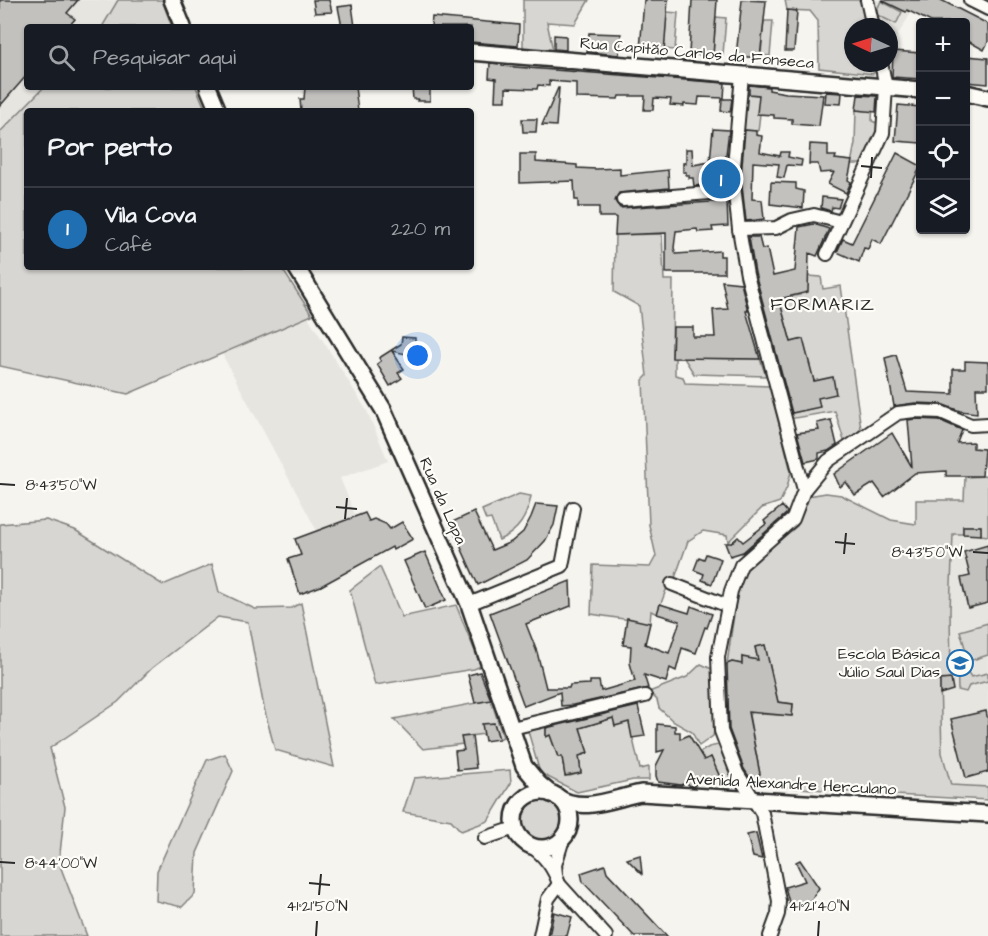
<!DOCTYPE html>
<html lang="pt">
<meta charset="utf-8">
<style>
:root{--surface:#171b24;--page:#20242c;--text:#f1f3f6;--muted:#9ea1a6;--line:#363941;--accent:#1f6fb2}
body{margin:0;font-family:"Architects Daughter",sans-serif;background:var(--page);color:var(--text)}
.controls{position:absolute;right:18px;top:18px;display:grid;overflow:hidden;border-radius:6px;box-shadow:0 2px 4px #0004}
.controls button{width:54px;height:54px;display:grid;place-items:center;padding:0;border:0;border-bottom:2px solid var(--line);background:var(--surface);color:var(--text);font:30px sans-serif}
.compass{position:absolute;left:844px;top:18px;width:54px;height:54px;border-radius:50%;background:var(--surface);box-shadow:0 2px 4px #0004;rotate:274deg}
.you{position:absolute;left:418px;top:356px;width:21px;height:21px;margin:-15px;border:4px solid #fff;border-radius:50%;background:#1a73e8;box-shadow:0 0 0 9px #1a73e833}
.badge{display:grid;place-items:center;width:39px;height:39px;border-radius:50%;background:var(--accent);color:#fff;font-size:20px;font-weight:700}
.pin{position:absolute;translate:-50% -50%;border:3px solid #fff;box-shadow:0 2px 6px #0006}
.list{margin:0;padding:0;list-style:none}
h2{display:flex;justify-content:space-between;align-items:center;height:78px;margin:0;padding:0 24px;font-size:26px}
h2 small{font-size:20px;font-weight:400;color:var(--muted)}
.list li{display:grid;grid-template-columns:39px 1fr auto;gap:18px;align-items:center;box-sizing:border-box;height:84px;padding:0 24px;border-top:2px solid var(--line)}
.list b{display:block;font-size:22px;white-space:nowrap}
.list p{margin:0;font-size:20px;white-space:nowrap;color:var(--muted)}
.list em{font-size:20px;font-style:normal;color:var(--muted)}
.icon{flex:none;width:33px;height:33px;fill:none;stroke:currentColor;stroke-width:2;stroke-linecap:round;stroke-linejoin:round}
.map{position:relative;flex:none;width:988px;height:936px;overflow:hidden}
.search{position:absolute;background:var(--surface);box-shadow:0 2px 4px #0004;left:24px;top:24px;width:450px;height:66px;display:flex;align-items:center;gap:15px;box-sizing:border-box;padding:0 21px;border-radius:6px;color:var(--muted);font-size:22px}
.panel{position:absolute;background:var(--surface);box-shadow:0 2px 4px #0004;left:24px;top:108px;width:450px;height:162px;border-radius:6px}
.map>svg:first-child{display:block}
</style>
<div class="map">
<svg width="988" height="936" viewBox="0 0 988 936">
<rect width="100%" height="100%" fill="#f5f4ef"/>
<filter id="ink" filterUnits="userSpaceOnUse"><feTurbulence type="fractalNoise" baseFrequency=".0167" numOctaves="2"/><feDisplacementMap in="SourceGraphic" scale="12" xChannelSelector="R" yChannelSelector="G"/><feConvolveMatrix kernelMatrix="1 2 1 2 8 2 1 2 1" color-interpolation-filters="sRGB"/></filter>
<g filter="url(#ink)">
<g fill="#e6e5e0">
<path d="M0,0H118L102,27H27V87H44L0,132Z"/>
<path d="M872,0H919L894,41H889V27H877Z"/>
<path d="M308,317L367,411L388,461L340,478L356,517L317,531L222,354Z"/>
<path d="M946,525L988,527V800L924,797Z"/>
</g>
<g fill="#d7d6d2" stroke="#81807e" stroke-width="1.5">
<path d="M118,0H162L172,27H102Z"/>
<path d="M523,0H589L575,24L547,22L554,55L523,51Z"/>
<path d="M785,0H862L868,27H853V63H876L877,67L873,74L819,68L818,21L810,11L787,10Z"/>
<path d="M881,1L902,12L896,24L875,14Z"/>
<path d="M667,12L678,13L675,50L664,49Z"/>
<path d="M716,17L726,18L723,54L713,53Z"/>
<path d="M764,21H773L770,56L761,55Z"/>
<path d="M44,87H196L206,111H27V267H281L312,315L128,394L0,366V132Z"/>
<path d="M746,94L759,95L760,114L758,131L743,130Z"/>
<path d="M873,101L872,121L879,124L876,135L863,164H851L855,143L856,110L866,111Z"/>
<path d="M662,234L664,280H673L672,357L675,358V375L683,377L685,383L770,386L791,472L787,487L780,502L762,508L728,542L727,535L703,531L688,541L675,578L671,577L657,614L651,611L650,623L591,614L593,565L650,567L656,556L649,525L643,380L647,376L639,306L614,292L615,235Z"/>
<path d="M796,275L821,277L823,289L841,286L861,429L845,444L835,411L789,419L759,304L762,303L790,413L819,407L803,340L791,342L779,299L800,295Z"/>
<path d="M684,358L760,359L766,376L694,374Z"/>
<path d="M988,476V536L981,535V526H963V534H953L950,610L951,679L940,681L942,753L951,785L988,787V800L875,794L762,785L755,778L760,774L749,715L761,701L762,714L792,716L793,704L778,702L765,646L755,647L762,679L742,657V664L732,662L727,664L738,586L747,566L797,526L808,496L826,493L841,495L891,520L916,524V500H964L965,477Z"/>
<path d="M519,494L531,496C527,517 519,531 499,540L491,519L486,520L482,510Z"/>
<path d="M46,520L75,530L163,585L212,564L219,592L255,609L291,608L301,603L334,767L275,750L264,708L248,622L218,617L152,668L118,702L50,748L65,807L59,863L87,936H0V524Z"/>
<path d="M380,567L402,617L456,605L481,666L474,669L375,685L350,590Z"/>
<path d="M988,623V655L969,661L960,631Z"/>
<path d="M957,656L971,677L988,673V681L969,686L966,692L958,690Z"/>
<path d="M701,664L714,670L715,727L713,736L699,746L692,732L674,722L659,708L657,700L649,692L687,677Z"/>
<path d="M491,700L503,737L499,739L494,723L483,725L484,734L462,737L463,744L423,749L394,719Z"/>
<path d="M613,718L629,722L640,769L649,767V780H633L577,792L540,773L528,731L546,727V736L550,735L558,757H562L565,775L570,776L581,773L579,756L588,753L580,728Z"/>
<path d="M718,745L735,781V785L700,782L695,785V778L718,780L719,775L711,757L704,760L699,753L709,747Z"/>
<path d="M225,754L233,771L197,853L195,894L182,907L156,901L157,871L207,760Z"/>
<path d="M510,770L511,783L488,821L461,831L451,820L403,812L414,778Z"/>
<circle cx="541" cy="821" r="21"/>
</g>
<g fill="#c2c1be" stroke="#2b2b2b" stroke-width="1.5">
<path d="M0,0H78L67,13L75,19L68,27H27V75L0,106Z"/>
<path d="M313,0H329L332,12L315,13Z"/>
<path d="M644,0H668L664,52L640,50Z"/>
<path d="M692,0H717L713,56L689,54Z"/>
<path d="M742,0L766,1L760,58L736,56Z"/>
<path d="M881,0H941L988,24V42L984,50L966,40V22H931L907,10L906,12Z"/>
<path d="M352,5L355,27H342L338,7Z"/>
<path d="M787,10L797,11L794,51H785Z"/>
<path d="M432,17L519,25L518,46L471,42V27H431Z"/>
<path d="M589,33L621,34L619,55L587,52Z"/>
<path d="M554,35L566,36V50L554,49Z"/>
<path d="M893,51L921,53V79L892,77Z"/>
<path d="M966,56L988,58V84L966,82Z"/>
<path d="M490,63L502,64V66L725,83L724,98L699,97L698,105L684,104V106L670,105L671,99L654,98L653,110H644L645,96H619L618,99L576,98V83L549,81V86L538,85L537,89L506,88V101H495L496,79L489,78Z"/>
<path d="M749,85L769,87V90L786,93L823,95L819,126L792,124V119L774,118V115L757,114L759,95L749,94Z"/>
<path d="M305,87H355L358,111H301L300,99H304Z"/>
<path d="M412,87H430V101H417L418,99H413Z"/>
<path d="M558,88H559L556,126L542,125Z"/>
<path d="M826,92L842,93L841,104L825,103Z"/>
<path d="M858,95L877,96L876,112L856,110Z"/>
<path d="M722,99H732L730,112L721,111Z"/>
<path d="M898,105L921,107V143L895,141Z"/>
<path d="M522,119H537L536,132H523Z"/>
<path d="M713,129L729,130L725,163V183L694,186L693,178H689V175H686V172H683V163H686V149H692L693,165L710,162Z"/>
<path d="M745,130L756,131V135L762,136L760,152L780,156L781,152H789L788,157L802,160L801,166L787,165L784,178L777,177L779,164L753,162L752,199L762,200L764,219L756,220L746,221L741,177Z"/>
<path d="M810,144L828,145V156H836L835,159L852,161L848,180L851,182L846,193L828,184L834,172L820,173L818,164H809Z"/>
<path d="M897,153L921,166L881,244L872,239L868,249L864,248L859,262L837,252L843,239L852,243Z"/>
<path d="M520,154H536V162L577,165V168L596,169L620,168V175L668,170L669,188L619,193L615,201L620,208L727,201L728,226L712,227L713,231L698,232L697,229L676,231L674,248L676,254L720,251V256H724V273H666V233L615,235L616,217H599V207H578V200H575L574,181L520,183Z"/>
<path d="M771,182L796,183V189L804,191L803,208L770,204Z"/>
<path d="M822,197L841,199L838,208L832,207L831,211L821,208Z"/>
<path d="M814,224L829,229L817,256L809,253L808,292L779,299L791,342L803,339L814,381L833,377L836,394L818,398L820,407L792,413L755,273L749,237H759L762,249L767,248L773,276L795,271L799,227Z"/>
<path d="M722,281L741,283L748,311H746L760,359L672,358L673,327H693V337H715L713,310L728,309Z"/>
<path d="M402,337L415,338V346L411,355L392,351L404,369L398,373L402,378L390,386L377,364L381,361L379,358L401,344Z"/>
<path d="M896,355L907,392L953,394V369H965V361L988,362V388H976L977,413L960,411L941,404L915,403L894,406L885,358Z"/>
<path d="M915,419L939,420L962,430L957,443L973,442V448L984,449L982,476H946V471L915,473L884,497L874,483L855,495L846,482L840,487L834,474L892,433L912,467L908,420Z"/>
<path d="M831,420L837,445L828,451L819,453V459L805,462L797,433L819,430L817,423Z"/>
<path d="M536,504L558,506L554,525L545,541L527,560L478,585L450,523L474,512L492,550L511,542L523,532L531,517Z"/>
<path d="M782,506L787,512L786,514L743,552L730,556L725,543H731L738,537L743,542L766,524L764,521Z"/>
<path d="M365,513L369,521L374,519L386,524L390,529L402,522L413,539L393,550L392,547L321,586L300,594L288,559L301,555L295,539Z"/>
<path d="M963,526H981V535L963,534Z"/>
<path d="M988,545V603L968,608L961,578L970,576L964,552Z"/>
<path d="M425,552L446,600L425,609L404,561Z"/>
<path d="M706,554L721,559L712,584L702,580L704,574L694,570L699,557L704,559Z"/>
<path d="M570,581L571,606L526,624L537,652L546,688H569L570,685L590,684V681H599L601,691L635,681L630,663L631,646L623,645L627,618L650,623L645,644L669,653L680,621L657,614L660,604L689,613L691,606L712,614L707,628L705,627L696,653L682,648L676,671L670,668L666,682L644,675L648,688L573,705L561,706L560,692L524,706L490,613Z"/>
<path d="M765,645L778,702L793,704L792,716L748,712L760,774L752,781L744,769L729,729L727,664L732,662L742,664V657L758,660L755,647Z"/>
<path d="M480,672L491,700L475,703L468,675Z"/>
<path d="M951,679L953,690L940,694V680Z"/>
<path d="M638,706L645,736L632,738L629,722L615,726L613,718L580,728L588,753L579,756L581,773L565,776L562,757H558L550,735L546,737V728Z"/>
<path d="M986,711L988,720V772L966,778L951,719Z"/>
<path d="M494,723L499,739L485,741L482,724Z"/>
<path d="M657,724L675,726V732H680V739L689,735L704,760L711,757L719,775L717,780L695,778V785L690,786L686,782L681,785L658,782L656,776V766L664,750L657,752Z"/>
<path d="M472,736L476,768L457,770L455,751L464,750L461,737Z"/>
<path d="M756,833L762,859L753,857L747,835Z"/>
<path d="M640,855L642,874L627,859Z"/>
<path d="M800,860L819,888L810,902L790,906L785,887L805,881L796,862Z"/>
<path d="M605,865L607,872L667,936H634L583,882L581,873Z"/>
<path d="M554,912L572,917L567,936H549Z"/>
</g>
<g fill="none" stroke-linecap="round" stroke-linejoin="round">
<defs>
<g id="minor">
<path d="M867,0L873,27"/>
<path d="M970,0L988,9"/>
<path d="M742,75L733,177L739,229L747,275L804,490L793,519L741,565L731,591L718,657L721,731L737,773L762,813L779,901L778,914L770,936"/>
<path d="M623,200L734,191"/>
<path d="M739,229L776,228L792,220L814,215L841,222"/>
<path d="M827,254L883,133L886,87L881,63"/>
<path d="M804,490L828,461L898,413L915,411L941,412L971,425L988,424"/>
<path d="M672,584L728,606"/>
<path d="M469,604L562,566L573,508"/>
<path d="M512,728L645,696"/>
<path d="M485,838L515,828"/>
<path d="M531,846C545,856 554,868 559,884L606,936"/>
<path d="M556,874L555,865L563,839"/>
<path d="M540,936L548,899L559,884"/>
</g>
<g id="major">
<path d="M172,0L183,27"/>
<path d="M471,52L920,90"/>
<path d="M208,87L218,111"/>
<path d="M966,93L988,98"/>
<path d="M296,267L383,409L469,604L524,766L539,784L551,794"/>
<circle cx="542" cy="820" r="28"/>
<path d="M557,797C583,814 614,798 641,793L988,814"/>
</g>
</defs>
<use href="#minor" stroke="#2b2b2b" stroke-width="16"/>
<use href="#major" stroke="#2b2b2b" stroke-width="20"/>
<use href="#minor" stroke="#fdfcf7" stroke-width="12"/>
<use href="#major" stroke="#fdfcf7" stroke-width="15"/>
</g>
</g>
<path fill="none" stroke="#2b2b2b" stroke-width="2" d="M861,166L882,168M871,178L872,157M0,484L15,485M336,507L357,509M345,519L347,498M835,542L855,544M973,552L988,553M844,554L846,533M0,862L15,863M309,883L330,885M319,895L321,874M316,936L317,921M818,936L819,921"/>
<defs>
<symbol id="school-ring" viewBox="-11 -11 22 22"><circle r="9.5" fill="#fdfcf7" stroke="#1f6fb2" stroke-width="1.5"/><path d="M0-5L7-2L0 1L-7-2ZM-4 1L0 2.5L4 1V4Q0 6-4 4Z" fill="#1f6fb2"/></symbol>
</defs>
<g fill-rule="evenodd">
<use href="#school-ring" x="945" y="648" width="30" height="30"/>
</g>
<g text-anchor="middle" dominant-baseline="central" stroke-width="4.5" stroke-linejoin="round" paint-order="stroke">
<g font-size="16" fill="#2b2b2b" stroke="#fdfcf7">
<text transform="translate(697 53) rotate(5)">Rua Capitão Carlos da Fonseca</text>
<text transform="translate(443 501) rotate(66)">Rua da Lapa</text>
<text transform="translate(791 784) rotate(3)">Avenida Alexandre Herculano</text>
</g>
<g font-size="16" fill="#2b2b2b" stroke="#fdfcf7" text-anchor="end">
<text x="940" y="654">Escola Básica<tspan x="940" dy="18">Júlio Saul Dias</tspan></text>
</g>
<g font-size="18" letter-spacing="1.5" fill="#2b2b2b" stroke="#fdfcf7">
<text x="823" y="304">FORMARIZ</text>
</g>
</g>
<g font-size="15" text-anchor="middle" fill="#2b2b2b" stroke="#fdfcf7" stroke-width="4.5" stroke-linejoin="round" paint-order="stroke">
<text x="61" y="490">8°43'50"W</text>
<text x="927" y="557">8°43'50"W</text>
<text x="61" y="868">8°44'00"W</text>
<text x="317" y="911">41°21'50"N</text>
<text x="819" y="911">41°21'40"N</text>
</g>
</svg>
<div class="controls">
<button>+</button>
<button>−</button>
<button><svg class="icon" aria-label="locate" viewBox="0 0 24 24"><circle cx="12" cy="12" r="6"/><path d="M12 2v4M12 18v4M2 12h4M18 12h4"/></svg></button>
<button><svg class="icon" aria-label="layers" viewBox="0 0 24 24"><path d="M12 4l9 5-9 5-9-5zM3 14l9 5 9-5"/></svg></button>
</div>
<svg class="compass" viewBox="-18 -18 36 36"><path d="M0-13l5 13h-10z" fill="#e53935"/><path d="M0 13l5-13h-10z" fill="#9ea1a6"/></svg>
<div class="you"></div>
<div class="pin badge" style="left:721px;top:179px">1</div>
<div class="search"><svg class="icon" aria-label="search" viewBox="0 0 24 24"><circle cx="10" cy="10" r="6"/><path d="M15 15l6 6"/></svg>Pesquisar aqui</div>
<section class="panel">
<h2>Por perto<small></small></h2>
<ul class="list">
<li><span class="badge">1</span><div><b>Vila Cova</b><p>Café</p></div><em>220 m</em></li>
</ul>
</section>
</div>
